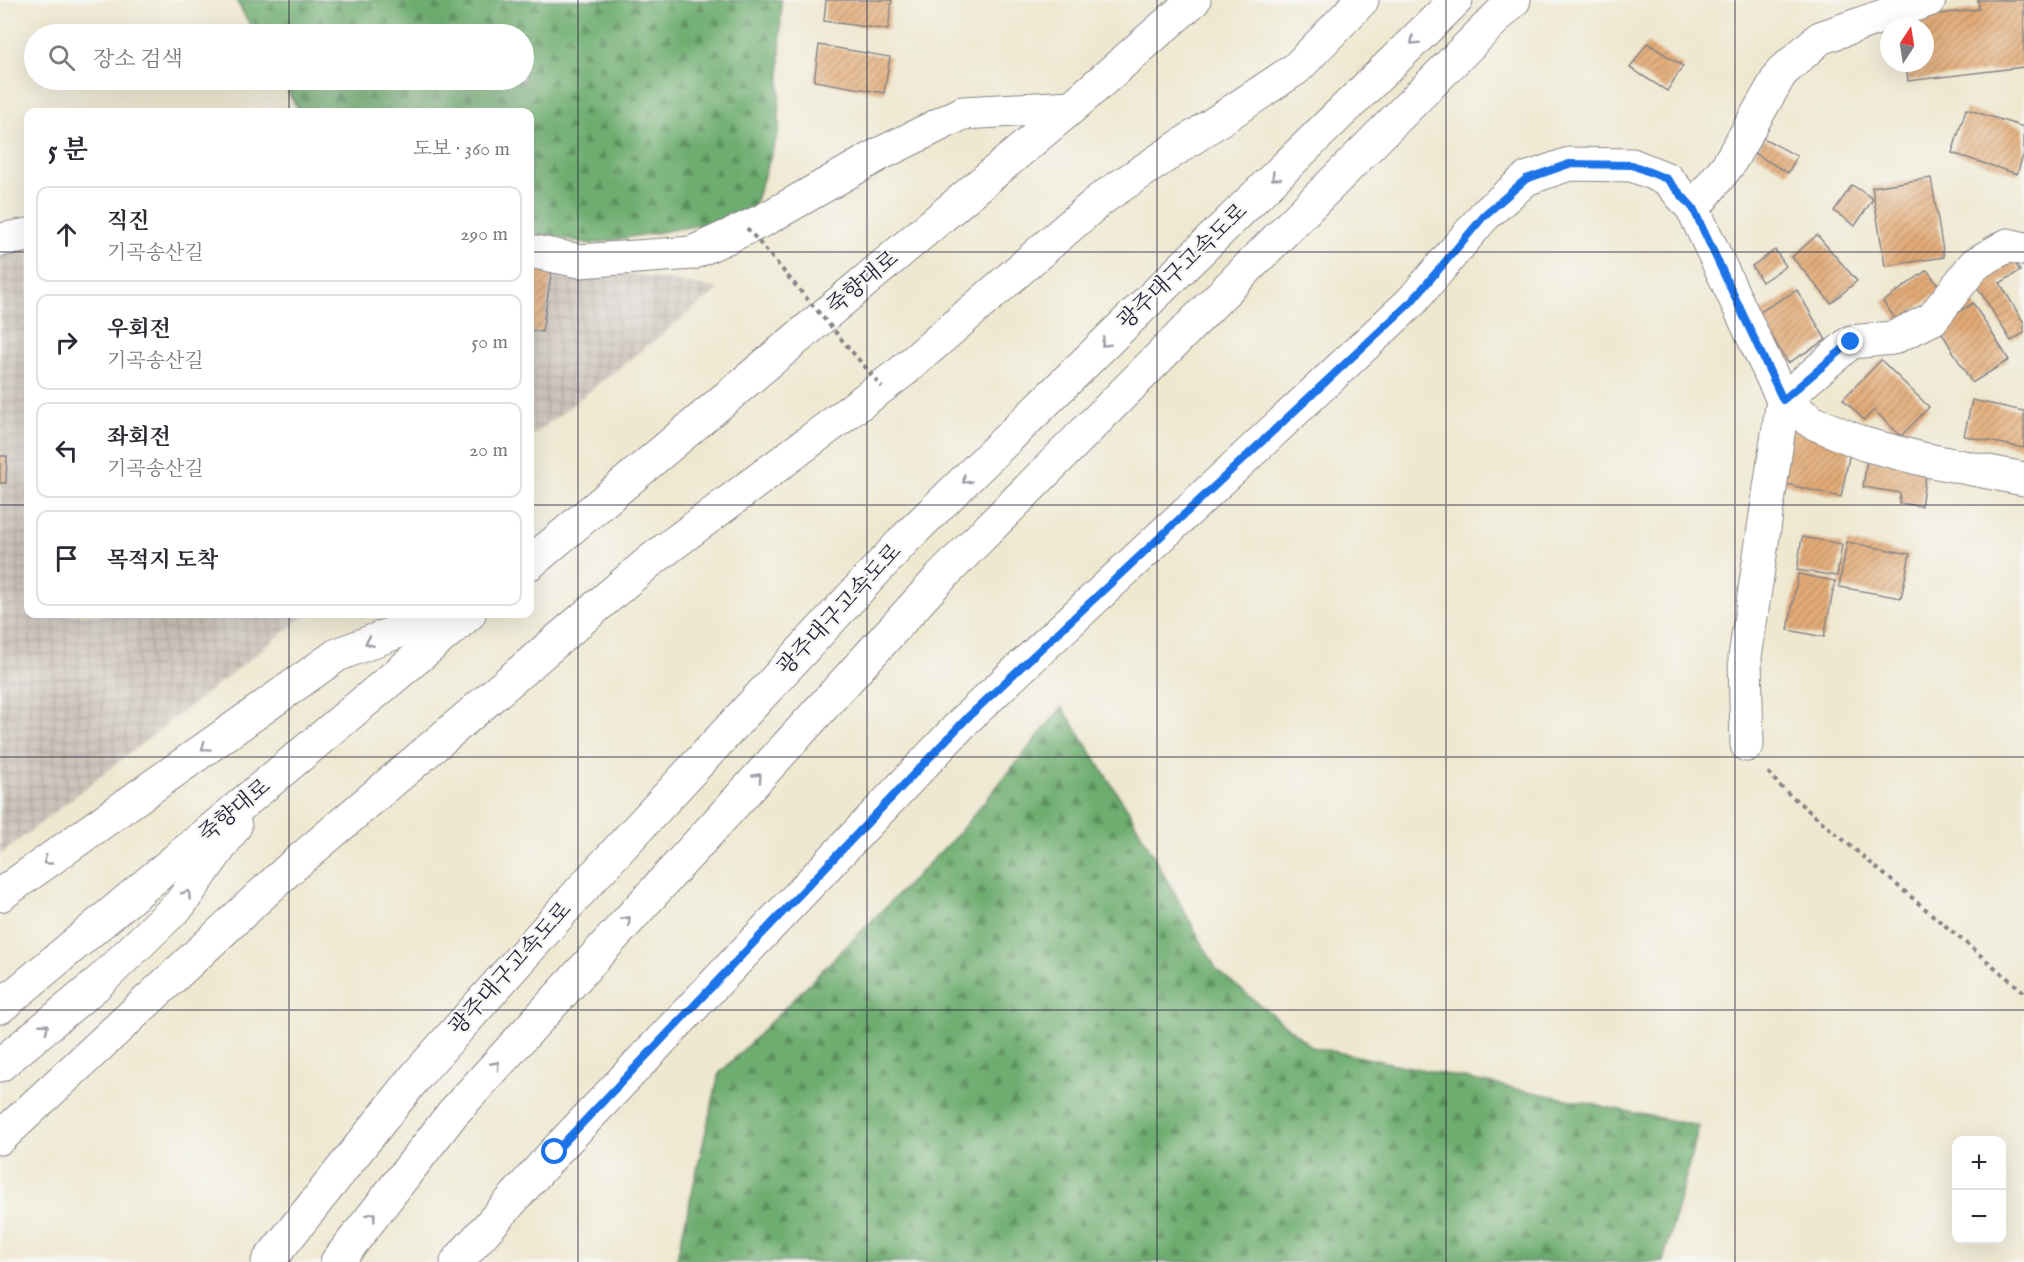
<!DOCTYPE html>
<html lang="ko">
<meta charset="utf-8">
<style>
:root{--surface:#fff;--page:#f7f7f7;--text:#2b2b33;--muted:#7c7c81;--line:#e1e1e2}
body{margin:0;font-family:"IM FELL English","Noto Serif KR",serif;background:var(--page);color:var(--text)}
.controls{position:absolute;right:18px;bottom:18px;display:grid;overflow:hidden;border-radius:12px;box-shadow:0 6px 24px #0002}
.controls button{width:54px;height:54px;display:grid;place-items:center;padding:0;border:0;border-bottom:2px solid var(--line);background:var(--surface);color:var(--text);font:30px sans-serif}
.compass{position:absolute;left:1880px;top:18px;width:54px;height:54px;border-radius:50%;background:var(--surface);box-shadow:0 6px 24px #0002;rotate:12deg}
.stop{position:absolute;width:18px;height:18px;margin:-14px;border:4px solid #1a73e8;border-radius:50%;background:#fff}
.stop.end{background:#1a73e8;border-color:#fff;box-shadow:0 2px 6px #0008}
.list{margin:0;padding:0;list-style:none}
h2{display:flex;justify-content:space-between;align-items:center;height:78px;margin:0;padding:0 24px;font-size:26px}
h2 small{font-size:20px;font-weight:400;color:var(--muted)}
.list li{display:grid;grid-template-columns:39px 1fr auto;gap:18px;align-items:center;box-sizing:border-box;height:96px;margin:0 12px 12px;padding:0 12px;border:2px solid var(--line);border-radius:12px}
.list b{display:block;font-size:22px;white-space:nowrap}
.list p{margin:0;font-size:20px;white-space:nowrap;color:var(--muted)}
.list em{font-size:20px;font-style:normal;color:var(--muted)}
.icon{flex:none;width:33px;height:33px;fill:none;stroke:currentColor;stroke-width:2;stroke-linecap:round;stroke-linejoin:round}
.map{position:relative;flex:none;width:2024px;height:1262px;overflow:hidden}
.search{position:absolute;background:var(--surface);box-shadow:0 6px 24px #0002;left:24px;top:24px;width:510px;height:66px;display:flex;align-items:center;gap:15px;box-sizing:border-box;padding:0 21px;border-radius:33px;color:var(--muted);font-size:22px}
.panel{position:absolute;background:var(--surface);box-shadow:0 6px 24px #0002;left:24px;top:108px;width:510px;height:510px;border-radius:12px}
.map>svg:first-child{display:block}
</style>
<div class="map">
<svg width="2024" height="1262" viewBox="0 0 2024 1262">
<defs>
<pattern id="industrial-grid" width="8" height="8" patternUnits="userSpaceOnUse" patternTransform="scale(1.5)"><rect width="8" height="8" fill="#ccc2b9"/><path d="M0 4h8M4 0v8" fill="none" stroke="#afa6a0"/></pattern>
<pattern id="forest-firs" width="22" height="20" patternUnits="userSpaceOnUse" patternTransform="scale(1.5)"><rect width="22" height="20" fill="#6ead6f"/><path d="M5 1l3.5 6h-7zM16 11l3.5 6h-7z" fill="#5a8c5c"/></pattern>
<pattern id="building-hatch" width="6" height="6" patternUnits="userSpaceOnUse" patternTransform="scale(1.5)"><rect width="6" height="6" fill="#e3ac78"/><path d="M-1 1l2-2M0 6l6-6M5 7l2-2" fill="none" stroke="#b88c64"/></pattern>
</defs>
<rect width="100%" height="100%" fill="#f6f6f2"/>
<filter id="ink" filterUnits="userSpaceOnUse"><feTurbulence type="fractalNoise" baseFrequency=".0167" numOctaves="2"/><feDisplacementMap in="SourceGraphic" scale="12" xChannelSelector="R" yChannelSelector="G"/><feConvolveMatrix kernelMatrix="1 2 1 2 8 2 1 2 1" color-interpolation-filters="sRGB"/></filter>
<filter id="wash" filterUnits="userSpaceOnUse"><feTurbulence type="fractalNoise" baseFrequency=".008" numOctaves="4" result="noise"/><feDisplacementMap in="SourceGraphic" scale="24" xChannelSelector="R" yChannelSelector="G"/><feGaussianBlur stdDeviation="1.35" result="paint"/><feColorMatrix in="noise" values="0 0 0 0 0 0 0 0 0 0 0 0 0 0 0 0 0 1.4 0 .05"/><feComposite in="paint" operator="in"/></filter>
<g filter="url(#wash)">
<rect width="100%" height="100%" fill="#efe8d0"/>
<g fill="url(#industrial-grid)">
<path d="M28,248V614H307L0,855V253Z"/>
<path d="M530,257L719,289L530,438Z"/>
</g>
<g fill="url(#forest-firs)" stroke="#486855" stroke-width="1.5">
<path d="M236,0H781L779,130L751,216L591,244L530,232V112H300L281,80H524V34H255Z"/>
<path d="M1062,707L1128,810L1217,970L1312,1047L1699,1126L1663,1262H676L719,1074L958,834Z"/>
</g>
<g id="blocks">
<g fill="url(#building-hatch)">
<path d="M826,0H892L888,30L824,21Z"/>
<path d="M1978,0H2024V67L1908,81L1906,63H1925V27H1901L1900,19L1979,9Z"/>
<path d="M1647,43L1683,66L1667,91L1630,68Z"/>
<path d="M819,45L890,57L884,93L814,81Z"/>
<path d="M1966,109L2024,127V153L2017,174L1952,153Z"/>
<path d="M1763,138L1797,156L1788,173L1754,153Z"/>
<path d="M1931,178L1944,257L1885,266L1872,187Z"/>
<path d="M1852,185L1873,199L1855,226L1834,211Z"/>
<path d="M1817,235L1857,281L1831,303L1792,257Z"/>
<path d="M1775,250L1786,266L1762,282L1752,266Z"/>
<path d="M2010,254L2020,271L2000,283L2024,323V333L2011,341L1971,277Z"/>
<path d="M530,265L552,269L542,332L530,330Z"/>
<path d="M1927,270L1942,290L1898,322L1883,302Z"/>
<path d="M1797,290L1826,340L1788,363L1758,313Z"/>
<path d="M1973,303L2009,360L1972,383L1937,325Z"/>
<path d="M1881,360L1929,407L1901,436L1874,410L1864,420L1843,399Z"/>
<path d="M1972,400L2024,411V448L1964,436Z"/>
<path d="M1790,428L1851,447L1841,497L1782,483Z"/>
<path d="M0,456H7L6,483H0Z"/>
<path d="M1867,459L1927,468L1921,506L1899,503L1900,493L1863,487Z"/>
<path d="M1802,537L1842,544L1837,576L1797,570Z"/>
<path d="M1847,542L1910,554L1901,598L1839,587Z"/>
<path d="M1798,574L1835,581L1824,637L1788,630Z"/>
</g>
</g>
</g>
<g filter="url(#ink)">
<use href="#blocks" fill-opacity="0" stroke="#888586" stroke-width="1.5"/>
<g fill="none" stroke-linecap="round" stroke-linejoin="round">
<defs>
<g id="minor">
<path d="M1693,209L1728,165L1781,73L1820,38L1929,0"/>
<path d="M0,240L28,235"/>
<path d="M530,251L580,261L692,253L764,220L880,154L963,113L1072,107"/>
<path d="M1747,745L1745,657L1783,400L1812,422L1864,444L1922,459L2024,479"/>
<path d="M0,1138L287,871L649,562L903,371L1101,199L1297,68L1362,0"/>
<path d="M457,1262L555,1152L968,717L1412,301L1484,216L1526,179L1569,164L1632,165L1667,179L1693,209L1783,400L1851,342L1893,338L1932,319L1975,264L2008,245L2024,249"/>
</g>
<g id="major">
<path d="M530,563L1072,107L1194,0"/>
<path d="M0,895L337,655L443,614"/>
<path d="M0,1007L469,614"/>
<path d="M0,1065L96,985L180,904L235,826"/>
</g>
<g id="highway">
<path d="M268,1262L417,1075L583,888L905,539L1456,0"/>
<path d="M337,1262L452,1114L938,580L1514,0"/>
</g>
</defs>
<use href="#minor" stroke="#888586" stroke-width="35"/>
<use href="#major" stroke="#888586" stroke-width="35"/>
<use href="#highway" stroke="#888586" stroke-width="35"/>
<path stroke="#888586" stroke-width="4" stroke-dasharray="4.5 4.5" stroke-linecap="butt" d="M1768,772L1783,789L2024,992"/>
<use href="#minor" stroke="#fff" stroke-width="33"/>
<use href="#major" stroke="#fff" stroke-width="33"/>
<use href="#highway" stroke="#fff" stroke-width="33"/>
<path stroke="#888586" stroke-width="4" stroke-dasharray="4.5 4.5" stroke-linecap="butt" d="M747,228L882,387"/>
</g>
<defs><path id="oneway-chevron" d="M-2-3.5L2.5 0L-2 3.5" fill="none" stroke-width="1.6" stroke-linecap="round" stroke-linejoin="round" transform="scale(1.5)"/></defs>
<g stroke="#9c9ca7">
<use href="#oneway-chevron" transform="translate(1414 41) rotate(136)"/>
<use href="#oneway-chevron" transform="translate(1275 177) rotate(136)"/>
<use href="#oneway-chevron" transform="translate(1105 343) rotate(136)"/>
<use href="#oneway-chevron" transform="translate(966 480) rotate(136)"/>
<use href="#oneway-chevron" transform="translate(369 642) rotate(159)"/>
<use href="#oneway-chevron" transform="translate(205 747) rotate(144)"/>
<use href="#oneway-chevron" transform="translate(758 777) rotate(-48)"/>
<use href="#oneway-chevron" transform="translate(47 861) rotate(144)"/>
<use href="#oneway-chevron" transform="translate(187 894) rotate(-55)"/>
<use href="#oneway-chevron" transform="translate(627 920) rotate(-48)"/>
<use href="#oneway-chevron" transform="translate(45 1027) rotate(-39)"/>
<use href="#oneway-chevron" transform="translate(496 1065) rotate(-48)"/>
<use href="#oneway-chevron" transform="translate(372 1216) rotate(-52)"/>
</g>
</g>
<g fill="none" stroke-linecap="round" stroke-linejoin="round" filter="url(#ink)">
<path stroke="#1a73e8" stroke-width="8" d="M555,1152L968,717L1412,301L1484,216L1526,179L1569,164L1632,165L1667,179L1693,208L1783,400L1851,342"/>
</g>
<path fill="none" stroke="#22223b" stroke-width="1.5" stroke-opacity="0.55" d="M289,0V34M578,0V1262M867,0V1262M1157,0V1262M1446,0V1262M1735,0V1262M289,80V112M0,252H28M530,252H2024M0,505H28M530,505H2024M289,614V1262M0,757H2024M0,1010H2024"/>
<g text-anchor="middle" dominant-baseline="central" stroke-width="4.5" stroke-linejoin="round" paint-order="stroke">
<g font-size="22" fill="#22223b" stroke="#f6f6f2">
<text transform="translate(1183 267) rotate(-44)">광주대구고속도로</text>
<text transform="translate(863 283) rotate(-40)">죽향대로</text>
<text transform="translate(840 610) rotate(-47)">광주대구고속도로</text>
<text transform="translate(235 811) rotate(-40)">죽향대로</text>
<text transform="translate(511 969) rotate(-48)">광주대구고속도로</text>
</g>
</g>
</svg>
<div class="controls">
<button>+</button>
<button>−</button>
</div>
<svg class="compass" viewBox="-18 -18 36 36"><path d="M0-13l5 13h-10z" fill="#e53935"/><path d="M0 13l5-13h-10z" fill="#7c7c81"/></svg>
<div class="stop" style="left:555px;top:1152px"></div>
<div class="stop end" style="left:1851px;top:342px"></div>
<div class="search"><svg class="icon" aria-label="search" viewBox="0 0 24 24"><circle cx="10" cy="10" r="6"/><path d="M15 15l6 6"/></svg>장소 검색</div>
<section class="panel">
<h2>5 분<small>도보 · 360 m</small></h2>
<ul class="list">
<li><svg class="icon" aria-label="ahead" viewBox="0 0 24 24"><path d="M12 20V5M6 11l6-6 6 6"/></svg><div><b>직진</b><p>기곡송산길</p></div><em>290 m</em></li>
<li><svg class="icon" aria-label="right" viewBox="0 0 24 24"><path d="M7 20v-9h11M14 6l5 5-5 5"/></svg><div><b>우회전</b><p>기곡송산길</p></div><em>50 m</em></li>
<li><svg class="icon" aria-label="left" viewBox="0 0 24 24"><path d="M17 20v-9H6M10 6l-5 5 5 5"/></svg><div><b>좌회전</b><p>기곡송산길</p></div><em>20 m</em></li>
<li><svg class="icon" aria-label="arrive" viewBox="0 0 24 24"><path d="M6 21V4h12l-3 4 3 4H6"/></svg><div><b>목적지 도착</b></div></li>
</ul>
</section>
</div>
